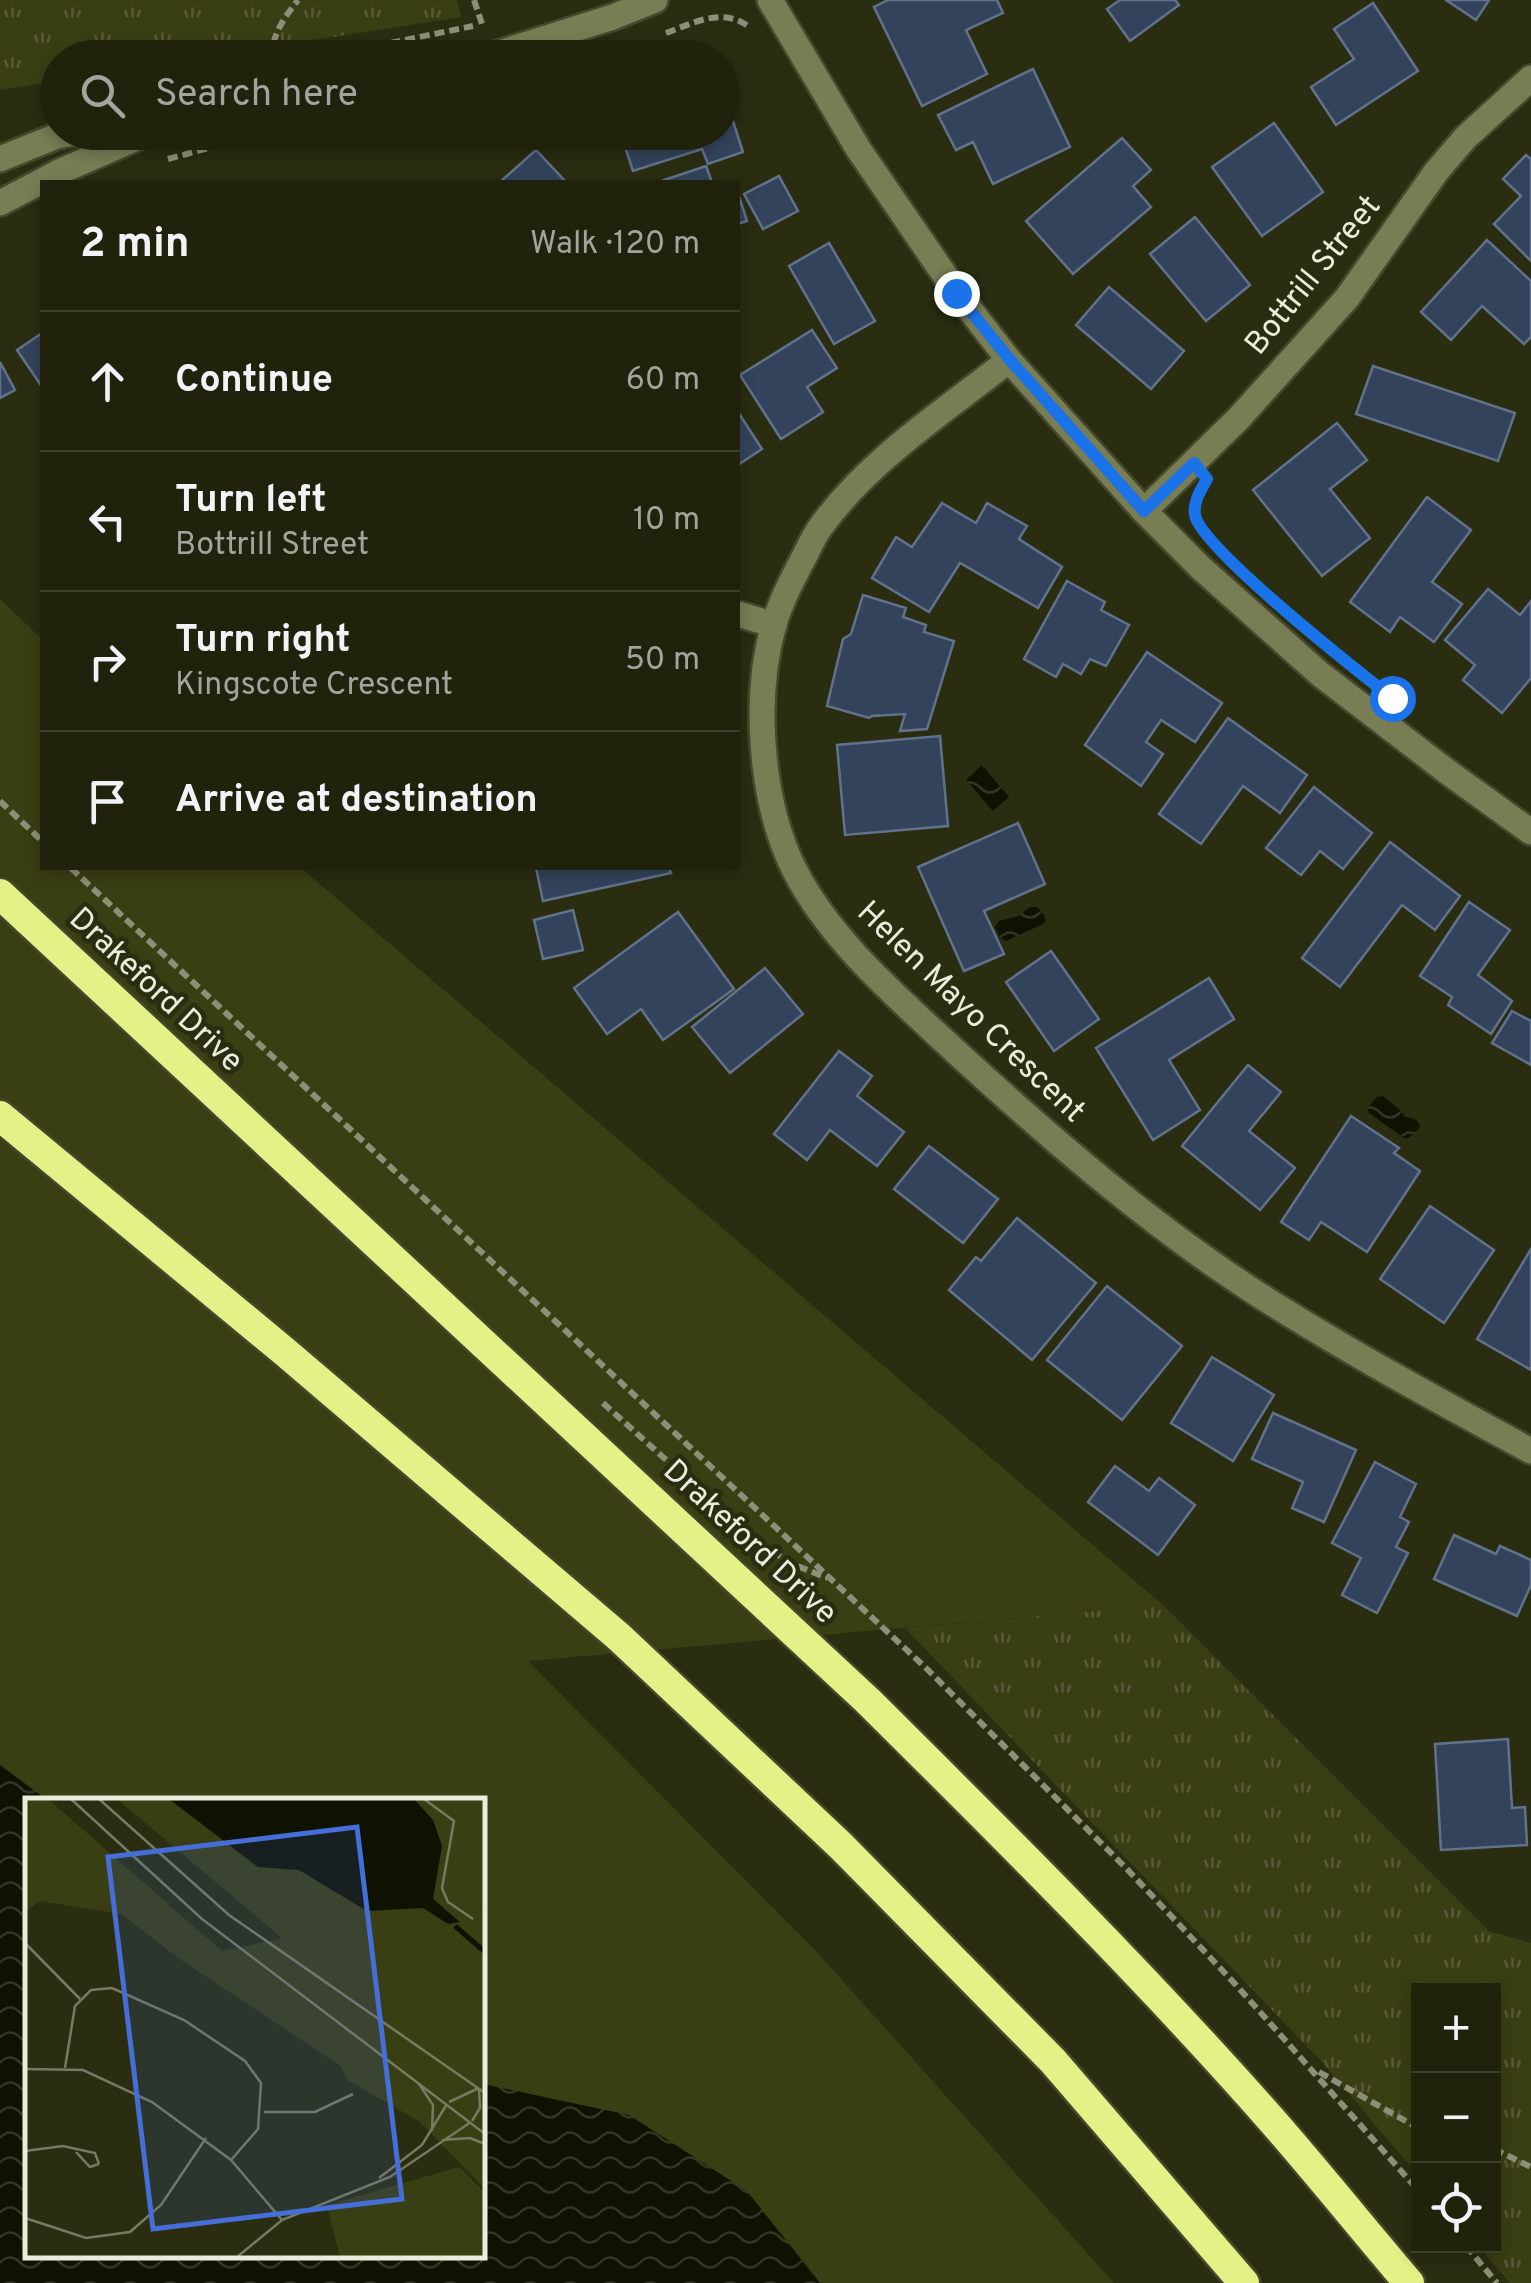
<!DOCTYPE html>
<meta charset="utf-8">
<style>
:root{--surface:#20220c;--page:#282a15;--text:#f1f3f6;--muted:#a2a49d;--line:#3d3f2d}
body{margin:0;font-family:Overpass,sans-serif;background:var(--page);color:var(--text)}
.controls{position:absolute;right:30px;bottom:30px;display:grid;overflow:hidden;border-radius:0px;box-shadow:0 5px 15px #0003}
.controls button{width:90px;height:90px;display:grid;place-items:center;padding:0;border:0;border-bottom:2px solid var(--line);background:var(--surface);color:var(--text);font:50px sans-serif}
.stop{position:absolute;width:30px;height:30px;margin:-22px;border:8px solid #1a73e8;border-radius:50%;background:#fff}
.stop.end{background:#1a73e8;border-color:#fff;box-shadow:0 2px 10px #0008}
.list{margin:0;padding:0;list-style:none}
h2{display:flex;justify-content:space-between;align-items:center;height:130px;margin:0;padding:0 40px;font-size:42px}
h2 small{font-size:32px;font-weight:400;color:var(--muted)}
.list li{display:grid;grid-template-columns:65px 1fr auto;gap:30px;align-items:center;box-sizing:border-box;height:140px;padding:0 40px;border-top:2px solid var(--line)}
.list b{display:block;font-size:38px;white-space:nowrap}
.list p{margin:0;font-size:32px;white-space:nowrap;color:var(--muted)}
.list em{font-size:32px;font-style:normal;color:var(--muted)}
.icon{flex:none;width:55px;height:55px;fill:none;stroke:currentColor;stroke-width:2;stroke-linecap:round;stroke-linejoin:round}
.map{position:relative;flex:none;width:1531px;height:2283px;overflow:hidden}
.search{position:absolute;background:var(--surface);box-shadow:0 5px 15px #0003;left:40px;top:40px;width:700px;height:110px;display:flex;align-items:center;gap:25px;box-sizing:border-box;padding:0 35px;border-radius:55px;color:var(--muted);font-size:38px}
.panel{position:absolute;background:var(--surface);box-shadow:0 5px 15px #0003;left:40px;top:180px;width:700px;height:690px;border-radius:0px}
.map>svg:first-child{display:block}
</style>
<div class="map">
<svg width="1531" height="2283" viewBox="0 0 1531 2283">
<defs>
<pattern id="park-tufts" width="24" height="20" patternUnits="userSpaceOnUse" patternTransform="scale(2.5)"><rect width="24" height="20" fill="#3a3e13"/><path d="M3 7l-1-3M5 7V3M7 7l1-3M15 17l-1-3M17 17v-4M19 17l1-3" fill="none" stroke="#575a35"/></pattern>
<pattern id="water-waves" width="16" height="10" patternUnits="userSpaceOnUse" patternTransform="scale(2.5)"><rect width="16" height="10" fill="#101200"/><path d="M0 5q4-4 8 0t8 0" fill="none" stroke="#333525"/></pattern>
</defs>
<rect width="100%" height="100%" fill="#2a2d10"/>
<path fill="#3a3e13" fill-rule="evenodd" d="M0,599L42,639V868H301L1163,1605L528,1661L815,1950L1114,2283H0ZM28,1800H482V2256H28Z"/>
<g fill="url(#park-tufts)">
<path d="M0,0H457L461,17L205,57L58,58L57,81L0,90Z"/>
<path d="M1163,1605L1489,1931L1531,1943V2283H1510L1478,2246H1494V1990H1418V2175L1321,2061L905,1628Z"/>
</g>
<g fill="url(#water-waves)">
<path d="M982,765L1009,797L993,811L966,780Z"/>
<path d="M1030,907H1037L1043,913L1046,921L1043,924L1006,941L1000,938L995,927L999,921L1018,916Z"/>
<path d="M1383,1096L1400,1110L1405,1117C1412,1118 1418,1118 1420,1127L1409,1138H1404L1369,1113L1367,1108L1377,1097Z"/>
<path d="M0,1765L47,1800H28V2256H482L483,2084L629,2115L747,2191L820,2283H0Z"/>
</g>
<g fill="#33435b" stroke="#61728d" stroke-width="2.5">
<path d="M888,0H997L1003,13L966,30L987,74L922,106L874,7Z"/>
<path d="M1120,0H1175L1179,5L1130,41L1107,9Z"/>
<path d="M1446,0H1489L1476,20Z"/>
<path d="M1373,3L1418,71L1336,125L1311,87L1354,59L1334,29Z"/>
<path d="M1033,69L1070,147L993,184L973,142L956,150L938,115Z"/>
<path d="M730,112L743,152L708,164L702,149L633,171L620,132H722V114Z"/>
<path d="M1274,123L1323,192L1262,236L1212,167Z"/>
<path d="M1122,138L1151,170L1133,186L1151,207L1073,274L1026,221Z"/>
<path d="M536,150L566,182H500Z"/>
<path d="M1526,155L1531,159V261L1494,224L1521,196L1503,179Z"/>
<path d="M706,166L712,182H665L664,180Z"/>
<path d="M779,176L798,211L763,229L744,194Z"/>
<path d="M738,193L747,221L738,224Z"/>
<path d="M1195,217L1250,285L1206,321L1150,254Z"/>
<path d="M1487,240L1531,281V337L1524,344L1482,306L1451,340L1421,312Z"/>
<path d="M829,243L875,321L834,344L789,266Z"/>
<path d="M1109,287L1184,351L1151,389L1076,325Z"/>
<path d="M812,330L837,368L807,387L823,412L781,439L740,375Z"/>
<path d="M42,333V387L17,350Z"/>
<path d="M0,362L15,390L0,398Z"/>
<path d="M1373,366L1515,413L1498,461L1356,414Z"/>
<path d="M738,412L762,449L738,465Z"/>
<path d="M1337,423L1367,460L1330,489L1370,538L1322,576L1253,490Z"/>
<path d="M1427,497L1471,530L1432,582L1462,604L1434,642L1400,617L1390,632L1350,602Z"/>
<path d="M942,503L976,523L987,503L1027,526L1019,539L1062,567L1038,608L960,563L929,612L872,578L896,537L912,547Z"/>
<path d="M1067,581L1105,602L1101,610L1129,625L1106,666L1090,659L1081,674L1063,664L1056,677L1024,659Z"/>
<path d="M1488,589L1520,615L1531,601V678L1502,713L1463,680L1475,665L1445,640Z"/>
<path d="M863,595L906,608L903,617L926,625L924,632L954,641L927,729L900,731L905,714L872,716L869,718L827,706L843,639L851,634Z"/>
<path d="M1147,652L1222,703L1195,742L1161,720L1146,742L1163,754L1141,786L1085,745Z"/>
<path d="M1228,718L1307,775L1280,813L1243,786L1201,844L1159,814Z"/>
<path d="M940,736L948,826L845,835L837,745Z"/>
<path d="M1314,787L1372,833L1343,869L1320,851L1301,875L1266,848Z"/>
<path d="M1018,823L1045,884L984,911L1004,954L964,971L918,867Z"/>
<path d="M1390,842L1460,896L1435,930L1402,905L1340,987L1302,958Z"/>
<path d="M536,868H669L671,873L543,901Z"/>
<path d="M1469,902L1510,930L1478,975L1512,1001L1491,1034L1448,1005L1452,997L1420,976Z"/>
<path d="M573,910L583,950L543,959L534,920Z"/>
<path d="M678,912L734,989L663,1040L641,1009L607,1034L574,988Z"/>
<path d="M1051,951L1099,1019L1054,1051L1006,982Z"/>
<path d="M765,968L803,1014L730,1073L692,1027Z"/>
<path d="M1209,978L1234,1019L1169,1060L1200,1110L1153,1140L1096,1048Z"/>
<path d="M1512,1011L1531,1021V1065L1492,1043Z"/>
<path d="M839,1051L872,1076L857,1096L904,1132L877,1166L830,1130L807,1160L774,1134Z"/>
<path d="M1248,1065L1281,1092L1249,1131L1295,1168L1260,1210L1182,1146Z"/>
<path d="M1351,1116L1399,1148L1394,1153L1420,1171L1367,1252L1321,1222L1309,1240L1281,1222Z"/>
<path d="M929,1146L998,1199L963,1243L894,1189Z"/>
<path d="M1430,1206L1494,1250L1444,1323L1380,1279Z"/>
<path d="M1017,1218L1096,1283L1032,1360L949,1290L976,1257L981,1261Z"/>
<path d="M1531,1249V1370L1477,1339Z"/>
<path d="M1107,1286L1182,1346L1122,1420L1047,1360Z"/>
<path d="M1212,1357L1274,1395L1233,1461L1171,1423Z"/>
<path d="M1273,1413L1356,1450L1324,1522L1292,1508L1303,1482L1252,1459Z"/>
<path d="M1375,1462L1416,1484L1400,1517L1409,1522L1396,1547L1408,1553L1377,1613L1342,1595L1361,1558L1332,1543Z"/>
<path d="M1115,1466L1149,1491L1159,1478L1195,1505L1158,1555L1088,1502Z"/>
<path d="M1454,1535L1496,1554L1500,1546L1531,1560V1585L1517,1616L1434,1579Z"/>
<path d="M1508,1739L1512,1808L1525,1807L1527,1845L1441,1850L1435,1744Z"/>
</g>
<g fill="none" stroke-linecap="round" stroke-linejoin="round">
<defs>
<g id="minor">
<path d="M770,0L859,150L957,293L1009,360L1144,511L1201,568L1320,674L1445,770L1531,832"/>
<path d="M483,58L613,17L655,0"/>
<path d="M0,159L57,136L82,132"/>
<path d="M0,203L59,172L150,132"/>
<path d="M1009,360C945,411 871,458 822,525C814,535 809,548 803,559C792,580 781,601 774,624C753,697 760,800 794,869C830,940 896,996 954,1050C1050,1138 1149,1224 1259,1295C1347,1351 1439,1401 1531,1451"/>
<path d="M1144,511L1239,418L1347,298L1436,172L1465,138L1531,78"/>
<path d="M738,614L774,625"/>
</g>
<g id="highway">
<path d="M0,894L868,1701C1007,1839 1147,1978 1276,2125C1321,2177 1364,2230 1409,2283"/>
<path d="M0,1116L285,1352L619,1637L841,1846L1053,2061L1244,2283"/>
</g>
</defs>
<use href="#minor" stroke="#45482d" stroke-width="30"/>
<use href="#highway" stroke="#45482d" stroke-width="35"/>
<g stroke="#8d8f78" stroke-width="6" stroke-dasharray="10 5" stroke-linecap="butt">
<path d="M474,0L482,24"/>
<path d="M666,33C694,23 721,7 748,26"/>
<path d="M272,58C271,35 285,17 298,0"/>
<path d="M317,58L473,26"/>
<path d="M168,159L268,132"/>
<path d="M0,801L42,841"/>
<path d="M71,868L926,1668L1126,1868L1237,1986L1418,2190"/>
<path d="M603,1403L754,1539L792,1564L828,1578"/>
<path d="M1319,2072L1418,2128"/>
<path d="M1494,2149L1531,2167"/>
<path d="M1466,2246L1497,2283"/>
</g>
<use href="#minor" stroke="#787d54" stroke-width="25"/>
<use href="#highway" stroke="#e5f186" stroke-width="30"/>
</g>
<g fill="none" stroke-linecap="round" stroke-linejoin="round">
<path stroke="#1a73e8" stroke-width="12" d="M956,293L1010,360L1144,511L1194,463L1207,479C1201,490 1193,501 1195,515C1201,548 1359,672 1392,698"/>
</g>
<g text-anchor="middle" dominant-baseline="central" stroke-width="9" stroke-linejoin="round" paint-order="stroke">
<g font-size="32" fill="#ebeddc" stroke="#2a2d10">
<text transform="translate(1314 276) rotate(-51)">Bottrill Street</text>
<text transform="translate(155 991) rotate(43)">Drakeford Drive</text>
<text transform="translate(970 1013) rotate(44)">Helen Mayo Crescent</text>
<text transform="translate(749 1543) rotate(43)">Drakeford Drive</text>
</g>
</g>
<g transform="translate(25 1798)">
<rect width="460" height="460" fill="#2a2d10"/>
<path d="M92,1H460V391L395,324L321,281L317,269L156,162L257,140Z" fill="#3a3e13"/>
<path d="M402,1H434L460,37V111L447,116L424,100L420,84L438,28Z" fill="#3a3e13"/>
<path d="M0,1H23L198,154L156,162L96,116L14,103L0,115ZM434,369L460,395V459H315L302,407Z" fill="#3a3e13"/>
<path d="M144,1H389L408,22L417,48L408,101L435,124L423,126L398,110L342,113L274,72L233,69Z" fill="#101200"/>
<path fill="none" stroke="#101200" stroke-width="5" d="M430,128L460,154"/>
<path fill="none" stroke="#777a62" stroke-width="2.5" d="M46,1L177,121L460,336M74,1L204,117L460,295M399,1L429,23L417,90L423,104L448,121M0,145L55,201M40,270L50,208L66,192L87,190L159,222L220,263L236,285L233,331L206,362M0,271L58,272L127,304L206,362L257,422M394,286L408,307L407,333M424,304L454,290M239,314H290L328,296M447,323L455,310L454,290M417,342L445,340L460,346M0,353L38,348L70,355L74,366M51,354L65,369L74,366M354,380L397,347L422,306M0,420L61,440L105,434L136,407L181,340M212,459L257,422L365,379L446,324"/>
<path fill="#466ed9" fill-opacity="0.15" stroke="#466ed9" stroke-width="5" d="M332,29L377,401L128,431L83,59Z"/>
<rect width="460" height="460" fill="none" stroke="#ebeddc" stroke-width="5"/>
</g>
</svg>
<div class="controls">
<button>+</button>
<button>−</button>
<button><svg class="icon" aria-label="locate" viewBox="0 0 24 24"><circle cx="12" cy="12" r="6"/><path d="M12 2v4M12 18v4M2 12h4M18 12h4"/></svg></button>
</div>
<div class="stop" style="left:1392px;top:698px"></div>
<div class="stop end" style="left:956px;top:293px"></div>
<div class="search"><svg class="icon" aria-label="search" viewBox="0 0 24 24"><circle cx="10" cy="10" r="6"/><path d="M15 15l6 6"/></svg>Search here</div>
<section class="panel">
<h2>2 min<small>Walk · 120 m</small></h2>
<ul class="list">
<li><svg class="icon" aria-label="ahead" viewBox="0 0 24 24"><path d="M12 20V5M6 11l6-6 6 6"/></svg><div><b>Continue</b></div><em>60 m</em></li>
<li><svg class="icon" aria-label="left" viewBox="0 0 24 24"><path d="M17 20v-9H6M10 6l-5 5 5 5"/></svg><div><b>Turn left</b><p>Bottrill Street</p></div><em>10 m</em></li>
<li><svg class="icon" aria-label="right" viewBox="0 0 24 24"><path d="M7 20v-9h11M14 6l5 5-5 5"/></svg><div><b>Turn right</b><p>Kingscote Crescent</p></div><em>50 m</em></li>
<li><svg class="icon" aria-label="arrive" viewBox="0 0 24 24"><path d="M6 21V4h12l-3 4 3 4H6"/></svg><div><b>Arrive at destination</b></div></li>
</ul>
</section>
</div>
